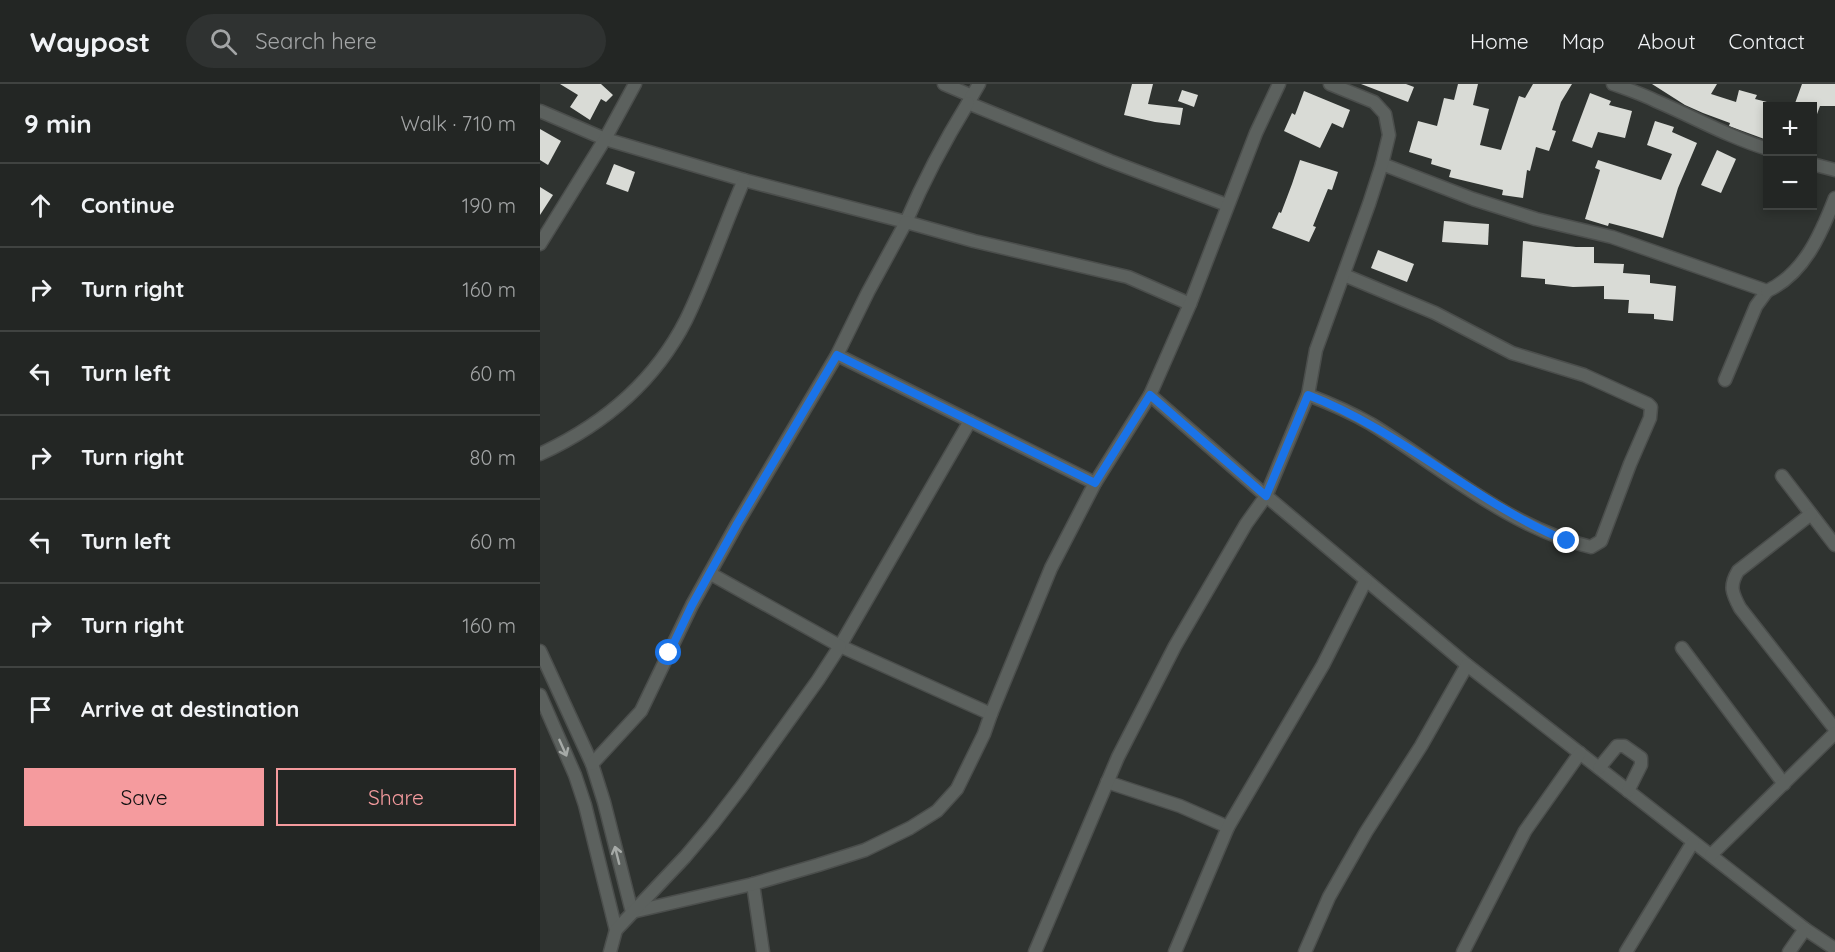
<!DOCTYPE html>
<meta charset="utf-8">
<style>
:root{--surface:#232624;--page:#2f3231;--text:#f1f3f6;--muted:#a3a5a6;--line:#404341;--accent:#f59b9e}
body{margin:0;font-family:Quicksand,sans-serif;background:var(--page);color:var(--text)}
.controls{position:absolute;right:18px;top:18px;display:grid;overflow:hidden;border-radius:0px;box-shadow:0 3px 9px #0003}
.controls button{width:54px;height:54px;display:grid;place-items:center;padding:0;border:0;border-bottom:2px solid var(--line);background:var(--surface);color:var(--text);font:30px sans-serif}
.stop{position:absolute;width:18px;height:18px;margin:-14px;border:4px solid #1a73e8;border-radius:50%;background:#fff}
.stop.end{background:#1a73e8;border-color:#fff;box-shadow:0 2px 6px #0008}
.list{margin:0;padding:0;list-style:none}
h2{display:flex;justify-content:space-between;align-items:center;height:78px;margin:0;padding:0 24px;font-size:26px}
h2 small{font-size:20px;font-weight:400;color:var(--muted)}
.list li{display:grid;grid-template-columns:39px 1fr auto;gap:18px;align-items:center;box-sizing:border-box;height:84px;padding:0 24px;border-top:2px solid var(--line)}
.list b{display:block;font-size:22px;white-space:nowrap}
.list em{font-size:20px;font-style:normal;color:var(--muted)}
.actions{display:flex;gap:12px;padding:18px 24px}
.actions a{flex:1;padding:14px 0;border:2px solid var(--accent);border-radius:0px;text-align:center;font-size:21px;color:var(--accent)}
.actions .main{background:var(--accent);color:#111}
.icon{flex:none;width:33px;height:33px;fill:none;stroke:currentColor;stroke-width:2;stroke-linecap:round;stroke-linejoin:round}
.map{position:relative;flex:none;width:1295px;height:868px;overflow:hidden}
header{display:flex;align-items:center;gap:36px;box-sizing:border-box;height:84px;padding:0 30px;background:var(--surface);border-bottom:2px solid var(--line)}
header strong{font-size:28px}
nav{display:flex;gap:33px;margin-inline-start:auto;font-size:21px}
.search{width:420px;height:54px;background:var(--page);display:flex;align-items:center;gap:15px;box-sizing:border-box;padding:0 21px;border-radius:33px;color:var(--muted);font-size:22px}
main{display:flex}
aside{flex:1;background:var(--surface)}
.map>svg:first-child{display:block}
</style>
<header>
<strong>Waypost</strong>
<div class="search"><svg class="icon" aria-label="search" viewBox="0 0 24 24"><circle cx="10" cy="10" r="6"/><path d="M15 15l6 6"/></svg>Search here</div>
<nav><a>Home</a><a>Map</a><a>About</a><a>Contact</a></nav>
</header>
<main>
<aside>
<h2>9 min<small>Walk · 710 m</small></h2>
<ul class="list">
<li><svg class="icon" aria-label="ahead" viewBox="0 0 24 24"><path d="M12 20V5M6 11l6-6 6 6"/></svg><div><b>Continue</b></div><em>190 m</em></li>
<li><svg class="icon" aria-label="right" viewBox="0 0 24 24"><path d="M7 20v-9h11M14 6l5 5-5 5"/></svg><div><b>Turn right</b></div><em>160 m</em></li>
<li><svg class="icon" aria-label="left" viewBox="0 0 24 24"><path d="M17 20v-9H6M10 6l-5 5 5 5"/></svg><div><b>Turn left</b></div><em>60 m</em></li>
<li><svg class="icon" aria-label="right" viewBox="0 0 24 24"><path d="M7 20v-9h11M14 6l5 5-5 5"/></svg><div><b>Turn right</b></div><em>80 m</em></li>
<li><svg class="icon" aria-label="left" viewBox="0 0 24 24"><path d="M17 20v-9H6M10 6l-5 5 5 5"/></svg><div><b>Turn left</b></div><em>60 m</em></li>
<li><svg class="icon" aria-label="right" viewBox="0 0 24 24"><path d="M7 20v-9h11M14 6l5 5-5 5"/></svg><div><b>Turn right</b></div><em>160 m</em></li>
<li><svg class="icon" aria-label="arrive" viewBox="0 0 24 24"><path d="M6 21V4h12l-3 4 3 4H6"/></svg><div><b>Arrive at destination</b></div></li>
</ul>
<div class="actions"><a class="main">Save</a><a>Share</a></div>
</aside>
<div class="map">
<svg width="1295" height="868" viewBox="0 0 1295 868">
<rect width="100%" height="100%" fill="#2f3330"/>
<g fill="#d9dbd6">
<path d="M20,0H61L73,11L66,18L61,15L50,36L30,23L38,11Z"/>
<path d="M592,0H613L608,20L643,24L640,41L615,38L584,31Z"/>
<path d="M821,0H866L874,3L868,18Z"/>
<path d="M918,0H938L933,21L949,25L940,61L961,66L979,12L985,14L993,0H1032L1021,18L1012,46L1016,47L1009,67L996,63L990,87L987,86L983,114L962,111L963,106L909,93L911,86L891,80L892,75L869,68L878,37L897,42L904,14L914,16Z"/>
<path d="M1112,0H1177L1171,10L1196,18L1199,6L1217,11L1215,15L1227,18V56L1189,42L1190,39L1163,29L1145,21Z"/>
<path d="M1262,0H1295V22H1280L1273,41L1272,22H1254Z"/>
<path d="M642,6L658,11L654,23L638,17Z"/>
<path d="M764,7L810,26L803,44L792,39L780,64L744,47L752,29L755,31Z"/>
<path d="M1050,9L1071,17L1069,21L1092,27L1085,54L1058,48L1052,64L1032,57Z"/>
<path d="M1115,37L1134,43L1132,48L1157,59L1138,104L1123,154L1096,146L1069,139L1068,142L1045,135L1060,86L1055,84L1058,76L1121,96L1132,70L1107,61Z"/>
<path d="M0,45L21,57L8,81L0,76Z"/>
<path d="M1177,66L1196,75L1181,109L1161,101Z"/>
<path d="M760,76L798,88L792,106L788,105L773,142L776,143L769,158L732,144L739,128L741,129L752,100Z"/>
<path d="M74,80L95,88L88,108L66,100Z"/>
<path d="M0,103L13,111L0,131Z"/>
<path d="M904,137L949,140L948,161L902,158Z"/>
<path d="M983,157L1036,163H1054V179L1084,180L1083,189L1110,191V199L1136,202L1133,237L1114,235V230L1088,229L1089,216L1064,215V202L1033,203L1005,200V195L981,193Z"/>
<path d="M838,166L874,180L867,198L831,184Z"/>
</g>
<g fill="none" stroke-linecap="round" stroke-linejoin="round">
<defs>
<g id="minor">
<path d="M404,0L432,12"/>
<path d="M439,0L428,19L570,77L687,121"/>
<path d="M1073,0C1087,5 1102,10 1116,17C1154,33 1188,53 1228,65"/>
<path d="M0,27L65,55L204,96L366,138C384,96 404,58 428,19"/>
<path d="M842,80L933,115L996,135L1072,153L1227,207L1216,222L1185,296"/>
<path d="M1272,80L1295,86"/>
<path d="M0,160L65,55L95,0"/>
<path d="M1227,207C1264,190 1281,150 1295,114"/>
<path d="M297,271L430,337L300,562L451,630"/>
<path d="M610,311L718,405L927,581L1265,845L1295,865"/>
<path d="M768,311C789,319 812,329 831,340C901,383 969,444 1051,463L1061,457L1090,380L1110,334L1111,323L1108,320L1044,291L972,269L895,229L804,191"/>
<path d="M430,337L555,399"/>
<path d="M0,370C63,341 114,299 146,236C168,191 184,142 204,96"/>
<path d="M1242,392L1295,461"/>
<path d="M1271,430L1198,487C1189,502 1192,509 1200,524L1295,645"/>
<path d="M1142,564L1244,700"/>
<path d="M0,567L52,680L64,718L92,828"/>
<path d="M0,611L35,691L45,721L76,846"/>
<path d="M52,680L101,627L152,521L197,440L297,271L328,208L366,138L434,157L588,193L650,220"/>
<path d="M1059,684L1077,662H1084L1101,674V681L1088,707"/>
<path d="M567,698L640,722L688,743"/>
<path d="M1171,771L1295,649"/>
<path d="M213,800L223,868"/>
<path d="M92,828L213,800L278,781L325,766L370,744L397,727L417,705L444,650L451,630L511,484L555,399L610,311L650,220L716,49L739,0"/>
<path d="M70,868L76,846L145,773L172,741L202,702L278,596L300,562L171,490"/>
<path d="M495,868L578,673L635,562L706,440L726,412L768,311L776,266L829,120L842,80L849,51L845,30L834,18L790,0"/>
<path d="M635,868L688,743L783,581L826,496"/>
<path d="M765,868L789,813L826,748L881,662L927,581"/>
<path d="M923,868L985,747L1040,669"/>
<path d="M1086,868L1153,758"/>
<path d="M1249,868L1265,845"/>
</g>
</defs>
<use href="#minor" stroke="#4b4e4c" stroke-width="15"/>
<use href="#minor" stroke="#5c615e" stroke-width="12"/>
</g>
<defs><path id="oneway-shaft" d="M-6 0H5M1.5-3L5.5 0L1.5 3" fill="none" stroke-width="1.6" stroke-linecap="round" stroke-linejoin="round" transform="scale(1.5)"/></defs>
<g stroke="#a6aaa7">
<use href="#oneway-shaft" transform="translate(23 664) rotate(66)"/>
<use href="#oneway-shaft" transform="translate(77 771) rotate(-104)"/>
</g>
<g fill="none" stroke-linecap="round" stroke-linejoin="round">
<path stroke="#1a73e8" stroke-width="8" d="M129,569L152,521L197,440L297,271L555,399L610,311L726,412L768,311C862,347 935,419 1027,457"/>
</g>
</svg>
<div class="controls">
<button>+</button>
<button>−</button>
</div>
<div class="stop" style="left:129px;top:569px"></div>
<div class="stop end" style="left:1027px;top:457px"></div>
</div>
</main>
